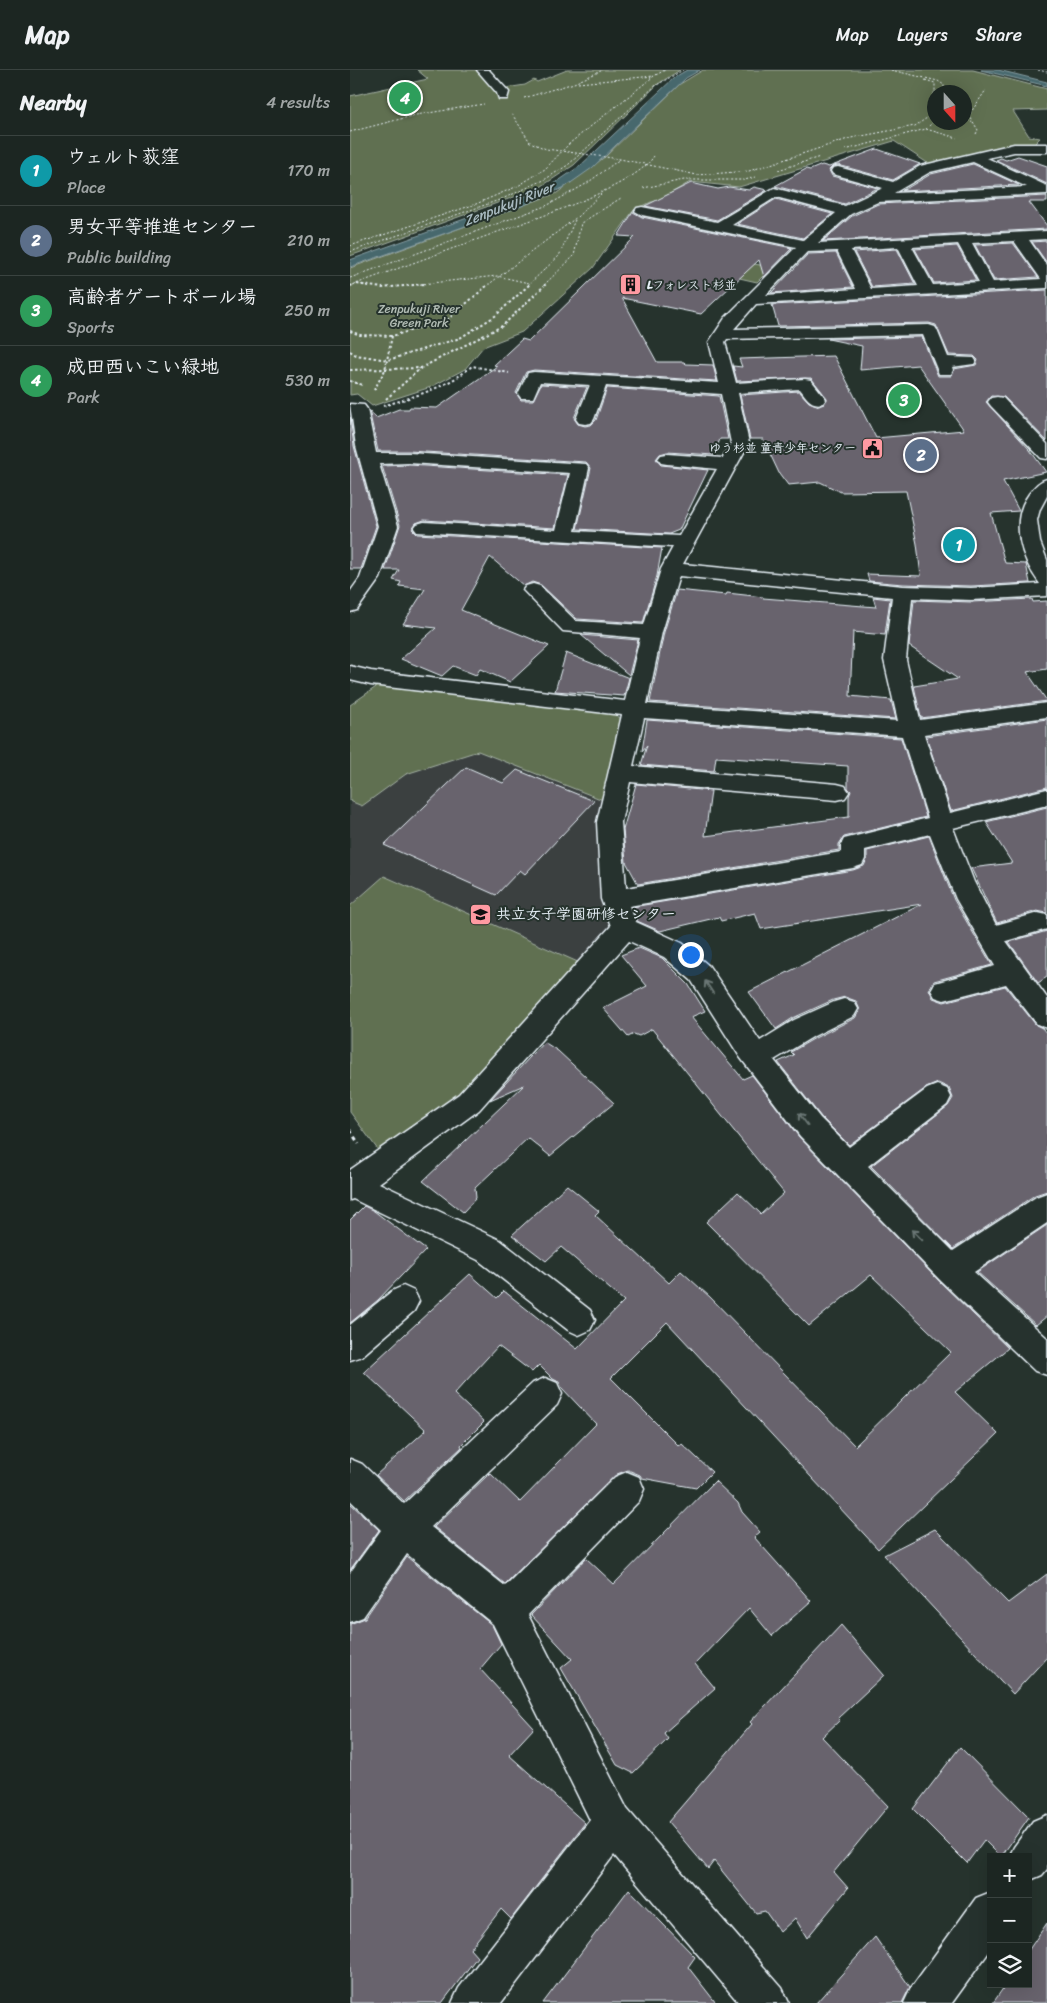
<!DOCTYPE html>
<meta charset="utf-8">
<style>
:root{--surface:#1c2622;--page:#29322f;--text:#f1f3f6;--muted:#a0a5a5;--line:#3a4340;--accent:#b45309}
body{margin:0;font-family:Sriracha,"Klee One",sans-serif;background:var(--page);color:var(--text)}
.controls{position:absolute;right:15px;bottom:15px;display:grid;overflow:hidden;border-radius:0px;box-shadow:0 5px 20px #0002}
.controls button{width:45px;height:45px;display:grid;place-items:center;padding:0;border:0;border-bottom:1px solid var(--line);background:var(--surface);color:var(--text);font:25px sans-serif}
.compass{position:absolute;left:577px;top:15px;width:45px;height:45px;border-radius:50%;background:var(--surface);box-shadow:0 5px 20px #0002;rotate:159deg}
.you{position:absolute;left:340px;top:884px;width:18px;height:18px;margin:-12px;border:4px solid #fff;border-radius:50%;background:#1a73e8;box-shadow:0 0 0 8px #1a73e833}
.badge{display:grid;place-items:center;width:32px;height:32px;border-radius:50%;background:var(--accent);color:#fff;font-size:16px;font-weight:700}
.pin{position:absolute;translate:-50% -50%;border:2px solid #fff;box-shadow:0 1px 5px #0006}
.list{margin:0;padding:0;list-style:none}
h2{display:flex;justify-content:space-between;align-items:center;height:65px;margin:0;padding:0 20px;font-size:21px}
h2 small{font-size:16px;font-weight:400;color:var(--muted)}
.list li{display:grid;grid-template-columns:32px 1fr auto;gap:15px;align-items:center;box-sizing:border-box;height:70px;padding:0 20px;border-top:1px solid var(--line)}
.list b{display:block;font-size:19px;white-space:nowrap}
.list p{margin:0;font-size:16px;white-space:nowrap;color:var(--muted)}
.list em{font-size:16px;font-style:normal;color:var(--muted)}
.icon{flex:none;width:28px;height:28px;fill:none;stroke:currentColor;stroke-width:2;stroke-linecap:round;stroke-linejoin:round}
.map{position:relative;flex:none;width:697px;height:1933px;overflow:hidden}
header{display:flex;align-items:center;gap:30px;box-sizing:border-box;height:70px;padding:0 25px;background:var(--surface);border-bottom:1px solid var(--line)}
header strong{font-size:24px}
nav{display:flex;gap:28px;margin-inline-start:auto;font-size:18px}
main{display:flex}
aside{flex:1;background:var(--surface)}
.map>svg:first-child{display:block}
</style>
<header>
<strong>Map</strong>
<nav><a>Map</a><a>Layers</a><a>Share</a></nav>
</header>
<main>
<aside>
<h2>Nearby<small>4 results</small></h2>
<ul class="list">
<li><span class="badge" style="background:#0f9aa8">1</span><div><b>ウェルト荻窪</b><p>Place</p></div><em>170 m</em></li>
<li><span class="badge" style="background:#5c6f8a">2</span><div><b>男女平等推進センター</b><p>Public building</p></div><em>210 m</em></li>
<li><span class="badge" style="background:#2e9e5b">3</span><div><b>高齢者ゲートボール場</b><p>Sports</p></div><em>250 m</em></li>
<li><span class="badge" style="background:#2e9e5b">4</span><div><b>成田西いこい緑地</b><p>Park</p></div><em>530 m</em></li>
</ul>
</aside>
<div class="map">
<svg width="697" height="1933" viewBox="0 0 697 1933">
<rect width="100%" height="100%" fill="#26332d"/>
<filter id="ink" filterUnits="userSpaceOnUse"><feTurbulence type="fractalNoise" baseFrequency=".02" numOctaves="2"/><feDisplacementMap in="SourceGraphic" scale="10" xChannelSelector="R" yChannelSelector="G"/><feConvolveMatrix kernelMatrix="1 2 1 2 8 2 1 2 1" color-interpolation-filters="sRGB"/></filter>
<g filter="url(#ink)">
<path fill="#3a4140" d="M29,615L253,730L247,750L254,832L265,855L230,893L0,1042V635Z"/>
<g fill="#607051" stroke="#a4b0a4" fill-rule="evenodd">
<path d="M67,0H138L156,18L175,15L184,10L187,12L217,0H330L308,14L224,95L189,118L0,186V26L78,9Z"/>
<path d="M353,0H623L697,19V40L663,41L679,66L690,68L684,74L665,76L579,94L544,71L389,117L340,112L306,132H301L283,141L243,198L172,262L133,277L115,299L81,317L22,336L7,324L0,325V198L207,123L256,86L330,14ZM584,22H614V52H584Z"/>
<path d="M398,193L422,197L407,212L385,207Z"/>
<path d="M29,615L263,643L274,651L253,730L128,681L56,704L12,736L0,731V635Z"/>
<path d="M34,806L230,893L110,1027L31,1084L0,1042V836Z"/>
</g>
<g fill="#47686d" stroke="#879fa5">
<path d="M337,0H350L336,8L242,98L215,117L172,136L0,197V190L162,132L204,114L230,96L325,7Z"/>
<path d="M631,0H648L697,12V16Z"/>
</g>
<g fill="#67636d" stroke="#e8f1f8">
<path d="M527,79L570,94L543,110L488,95L483,96L479,100L482,106L528,118L495,134L425,116L456,99L460,100L472,95L479,97Z"/>
<path d="M668,86L697,96V114L646,90L651,88L656,90Z"/>
<path d="M623,94L669,115L552,121L581,104Z"/>
<path d="M341,113L368,119L379,117L399,120L404,117L417,120L367,150L295,136Z"/>
<path d="M697,126V132H679L697,156V159L473,171L502,146L528,134Z"/>
<path d="M426,129L482,144L453,168L387,154Z"/>
<path d="M283,142L292,147L442,178L414,207L409,190L351,244L272,228L307,292H334L336,294L363,295L367,311L184,300L176,302L166,323L171,330H183L191,314L237,317L224,348L228,354L235,356L241,355L246,350L257,318L369,326L378,369H370L364,385L317,382L310,384L306,389L311,395L358,400L329,460L319,464L227,459L241,398L236,392L59,381H28L19,340L26,348L49,339H59L60,337L87,338L147,296L144,295L172,269L179,271L285,167L268,166Z"/>
<path d="M697,171V193L682,172Z"/>
<path d="M663,173L688,207L644,210L625,175Z"/>
<path d="M607,176L626,210L584,213L565,179Z"/>
<path d="M547,179L565,214L522,217L504,182Z"/>
<path d="M486,183L503,217L421,223L458,184Z"/>
<path d="M697,220V371L654,327L641,326L636,332L680,380L696,402L653,411L669,441L641,443L655,493L676,494L680,513L621,516L553,514L519,511L517,504L571,506L567,474L556,421L491,422L470,412L438,415L429,403L413,369H400L390,325L449,321L459,332L469,336L474,334L477,328L461,308L387,311L383,296L392,297L389,289L484,286L526,368L614,360L568,295L510,300L512,276L478,269L572,267L588,306H601L604,299L626,295L628,290L624,286L599,285L586,255L579,253L428,256L422,235Z"/>
<path d="M0,347L4,376L26,456L11,499H0Z"/>
<path d="M59,395L218,405L205,458L74,450L66,453L62,459L67,464L312,478L307,506L293,553L227,549L191,515L182,512L174,516L140,487L111,540L199,576L160,612L130,599L126,605L103,596L92,606L51,589L86,558L53,554L75,519L49,516L51,512L43,510L49,500H35L50,455L32,396Z"/>
<path d="M327,520L376,525L377,523L413,527V528L526,537L523,527L540,529L535,565L503,562L500,626L541,630L546,649L300,632L314,562Z"/>
<path d="M682,529L683,532L697,531V599L677,602L697,631L571,648L564,616L608,609L559,576L564,530L621,532Z"/>
<path d="M231,565L288,570L279,605Z"/>
<path d="M216,583L279,608L274,626L205,621Z"/>
<path d="M697,649V717L601,741L576,666Z"/>
<path d="M297,650L551,668L576,747L494,767L489,774V780L288,814L276,792L273,760L286,714L361,721L355,766L499,747V726L501,721L498,718V696L366,687L364,701L291,695L297,675L292,681Z"/>
<path d="M116,697L153,713L167,700L244,731L175,804L170,800L146,825L34,775Z"/>
<path d="M697,737V843L687,841L647,853L621,798L662,793L636,752Z"/>
<path d="M579,766L604,830L642,895L584,911L579,919L583,928L594,932L655,916L686,955L692,958L697,964V1121L685,1125L603,1179L521,1096L598,1036L603,1028L599,1018L588,1013L576,1018L499,1075L471,1047L428,992L444,985L441,982L465,968L505,948L510,940L506,931L495,927L483,930L443,948L426,959L399,922L572,834L411,859L405,843L371,851L369,847L310,861L287,851L282,837L503,800L514,796L517,789V781Z"/>
<path d="M697,861V907L688,913L659,872Z"/>
<path d="M289,878L312,888L338,914L355,941L341,947L393,1009L402,1005L449,1067L589,1211L658,1278L605,1322L648,1364L528,1479L317,1252L261,1308L329,1376L332,1374L362,1402L346,1418L292,1408L290,1405L278,1400L267,1404L155,1514L84,1457L140,1403L170,1432L246,1354L212,1318L209,1312L203,1309L189,1295L182,1302L148,1276L104,1324L134,1352L111,1375L112,1377L54,1431L26,1405L76,1360L14,1302L120,1204L147,1228L154,1221L227,1279L274,1231L211,1177L196,1191L162,1165L217,1115L249,1141L245,1145L319,1213L331,1201L360,1227L505,1376L601,1282L521,1205L459,1256L356,1152L388,1122L411,1144L434,1123L302,959L289,966L284,964L278,967L253,938L297,916L271,885Z"/>
<path d="M194,972L208,981L264,1033L200,1086L178,1068L125,1118L126,1128L113,1142L73,1111L174,1015L140,1030Z"/>
<path d="M14,1136L24,1141L76,1180L28,1230L0,1253V1150Z"/>
<path d="M697,1155V1246L686,1255L627,1202Z"/>
<path d="M365,1411L388,1433L392,1442L410,1462L404,1467L461,1531L422,1566L399,1538L345,1594L365,1618L314,1663L318,1669L283,1703L267,1695L211,1598L222,1589L181,1545L236,1488L264,1514Z"/>
<path d="M0,1433L29,1460L0,1500Z"/>
<path d="M585,1459L658,1533L697,1504V1587L663,1624L534,1485Z"/>
<path d="M57,1487L142,1555L151,1574L130,1599L184,1658L159,1685L235,1753L161,1849L151,1839L120,1879L127,1887L92,1933H0V1554L15,1548Z"/>
<path d="M491,1555L534,1605L488,1648L490,1650L472,1667L538,1736L484,1802L498,1818L457,1868L445,1848L430,1862L415,1841L406,1843L364,1791L358,1799L318,1752L402,1654L400,1652Z"/>
<path d="M610,1677L679,1747L651,1787L634,1770L617,1793L563,1739Z"/>
<path d="M279,1819L345,1887L338,1897L366,1933H193Z"/>
<path d="M697,1853V1933H643L656,1914H678V1881Z"/>
<path d="M525,1867L560,1917L552,1933H466Z"/>
</g>
<g fill="none" stroke-linecap="round" stroke-linejoin="round">
<defs>
<g id="minor">
<path d="M127,0H139L159,22L157,29H149L147,23Z"/>
<path d="M664,74H697V82H664L637,88L697,116V124L528,132L501,144L468,173L697,161V169L679,170L697,196V218L406,234L384,259L579,255L585,257L587,260L598,287L624,288L626,291L624,294L602,297L603,300L601,304H589L573,265L377,269L375,272L386,313L455,309L461,310L476,329L473,333C461,336 457,328 450,319L388,323L399,373L333,494L553,516L621,518L690,514C671,489 659,451 679,424C684,417 689,411 697,409V426L690,439L687,450L690,472L697,490V526L621,530L562,528L556,590L570,650L697,633V647L574,664L600,743L697,719V735L603,758L624,812L646,855L688,843L697,845V859L656,871L697,928V958L687,954L656,914L594,930L585,927L581,920L585,913L645,896L606,829L580,764L515,780V789L512,795L503,798L279,836L286,852L332,873L359,896L410,971L444,950L484,932L494,929L504,932L508,939L504,946L464,966L424,990L470,1048L499,1077L577,1019L587,1015L597,1019L601,1027L597,1035L518,1096L603,1181L686,1127L697,1123V1153L624,1202L697,1268V1305L685,1301L590,1210L450,1066L390,987L341,910L314,887L279,871L129,1040L29,1113L150,1170L240,1240L245,1250L240,1260L229,1265L218,1260L128,1190L3,1129L0,1130V1100L109,1024L261,856L251,829L247,752L272,645L21,615L0,610V596L21,601L275,631L290,568L213,561L173,520L176,516L183,514L190,516L226,551L294,555L311,499L323,477L67,462L64,458L67,454L74,452L206,460L220,403L59,393L29,394L48,456L30,508L7,540L0,542V522L10,508L28,456L6,376L0,334L14,335L17,339L26,383H59L236,394L239,398L225,461L329,466L367,399L317,394L311,393L308,389L311,385L317,384L373,388L381,373L371,324L256,316L244,349L241,353L235,354L229,353L226,349L240,315L190,312L183,328H171L168,324L178,303L184,302L369,313L359,272L375,248L446,177L292,145L285,141L287,138L292,137L367,152L424,118L495,136L533,118L483,104L481,101L483,98L488,97L543,112L570,96ZM623,92L677,117L544,123L580,102ZM426,127L486,143L453,170L382,155ZM664,171L691,209L643,212L622,173ZM608,174L629,212L583,215L562,177ZM548,177L568,216L521,219L501,180ZM487,181L506,219L416,225L457,182ZM329,506L542,527L534,590L548,651L297,634L312,562ZM294,648L552,666L578,748L494,769L491,775V782L276,818L271,752L280,712L487,730L495,728L499,722L495,716L487,714L283,696Z"/>
<path d="M647,327L653,328L697,374V389L691,388L641,336L638,332L641,328Z"/>
<path d="M53,1216L64,1221L69,1231L64,1241L12,1286L0,1290V1255L42,1221Z"/>
<path d="M195,1308L207,1313L212,1324L207,1335L81,1457L155,1516L265,1407L277,1402L289,1407L294,1419L289,1431L178,1545L277,1739L432,1918L439,1933H389L264,1785L151,1933H102L109,1918L240,1750L143,1554L57,1484L13,1547L0,1552V1503L31,1460L0,1430V1389L12,1394L54,1434L183,1313Z"/>
<path d="M697,1745V1799L692,1805L678,1811V1787H659L664,1777L683,1751Z"/>
<path d="M641,1822V1879L602,1933H554L561,1918L626,1828Z"/>
</g>
</defs>
<use href="#minor" stroke="#e8f1f8" stroke-width="3"/>
<g stroke="#e8f1f8" stroke-width="1" stroke-dasharray="2 2" stroke-linecap="butt">
<path d="M541,0L588,11L594,15V22"/>
<path d="M688,0L697,2"/>
<path d="M575,10L585,13V22"/>
<path d="M228,13L304,6"/>
<path d="M174,28L224,13L253,0"/>
<path d="M162,44L180,72L196,79L270,89L347,105L399,101L501,68L565,56L583,44L584,25"/>
<path d="M614,48L623,53"/>
<path d="M576,59L607,68"/>
<path d="M0,62L66,45L134,34"/>
<path d="M626,64L628,60L619,45L636,20"/>
<path d="M495,80L576,59L584,51"/>
<path d="M428,100L470,87"/>
<path d="M293,118L334,110H395L405,107"/>
<path d="M0,176L126,134L168,116L195,99L220,73L304,6L315,0"/>
<path d="M0,182L152,129L194,110L218,95L305,16L333,0"/>
<path d="M0,208L198,135L236,114L270,89"/>
<path d="M7,214L13,215"/>
<path d="M3,215C49,198 96,181 142,164C180,150 284,118 304,86"/>
<path d="M62,215L147,206L179,213"/>
<path d="M138,215L227,147L251,124"/>
<path d="M178,215L209,186L225,150"/>
<path d="M194,215L224,186L231,153L271,128"/>
</g>
<g stroke="#e8f1f8" stroke-width="2" stroke-dasharray="2.5 2.5" stroke-linecap="butt">
<path d="M7,214L32,218L74,214"/>
<path d="M0,216L6,214"/>
<path d="M0,261L10,265L42,266L97,250L139,214"/>
<path d="M0,281L6,285L38,290L110,268L145,246L180,214"/>
<path d="M0,300L71,298L152,256L196,214"/>
<path d="M0,311L13,315"/>
<path d="M24,320L35,300L42,266"/>
<path d="M36,329L71,298"/>
<path d="M33,336C65,326 97,318 122,296L159,303"/>
</g>
<path stroke="#e8f1f8" stroke-width="3" stroke-dasharray="4 4" stroke-linecap="butt" d="M0,1060L9,1074"/>
<use href="#minor" fill="#26332d" fill-rule="evenodd"/>
</g>
<defs><path id="oneway-shaft" d="M-6 0H5M1.5-3L5.5 0L1.5 3" fill="none" stroke-width="1.6" stroke-linecap="round" stroke-linejoin="round" transform="scale(1.25)"/></defs>
<g stroke="#6a7674">
<use href="#oneway-shaft" transform="translate(359 917) rotate(-123)"/>
<use href="#oneway-shaft" transform="translate(453 1049) rotate(-127)"/>
<use href="#oneway-shaft" transform="translate(567 1165) rotate(-135)"/>
</g>
</g>
<defs>
<symbol id="building-square" viewBox="-11 -11 22 22"><rect x="-9" y="-9" width="18" height="18" rx="4" fill="#ff9aa2" stroke="#26332d"/><path d="M-4-6H4V6H1V3H-1V6H-4ZM-2.5-4.3h1.7v1.8h-1.7ZM.8-4.3h1.7v1.8H.8ZM-2.5-1h1.7V.8h-1.7ZM.8-1h1.7V.8H.8Z" fill="#111"/></symbol>
<symbol id="civic-square" viewBox="-11 -11 22 22"><rect x="-9" y="-9" width="18" height="18" rx="4" fill="#ff9aa2" stroke="#26332d"/><path d="M-.6-6.5H3V-4.5H.6V-3L4-1V1h2V6H-6V1h2V-1L-.6-3ZM-1.2 2.5V6h2.4V2.5Z" fill="#111"/></symbol>
<symbol id="school-square" viewBox="-11 -11 22 22"><rect x="-9" y="-9" width="18" height="18" rx="4" fill="#ff9aa2" stroke="#26332d"/><path d="M0-5L7-2L0 1L-7-2ZM-4 1L0 2.5L4 1V4Q0 6-4 4Z" fill="#111"/></symbol>
</defs>
<g fill-rule="evenodd">
<use href="#building-square" x="268" y="202" width="25" height="25"/>
<use href="#civic-square" x="510" y="366" width="25" height="25"/>
<use href="#school-square" x="118" y="832" width="25" height="25"/>
</g>
<g text-anchor="middle" dominant-baseline="central" stroke-width="4" stroke-linejoin="round" paint-order="stroke">
<g font-size="12" font-weight="bold" fill="#e8f1f8" stroke="#26332d" text-anchor="start">
<text x="297" y="215">Lフォレスト杉並</text>
<text x="506" y="378" text-anchor="end">ゆう杉並 童青少年センター</text>
</g>
<g font-size="12" fill="#b2bdb5" stroke="#26332d">
<text x="69" y="239">Zenpukuji River<tspan x="69" dy="14">Green Park</tspan></text>
</g>
<g font-size="14" font-style="italic" fill="#a8bac0" stroke="#26332d">
<text transform="translate(159 134) rotate(-22)">Zenpukuji River</text>
</g>
<g font-size="15" font-weight="bold" fill="#e8f1f8" stroke="#26332d" text-anchor="start">
<text x="146" y="844">共立女子学園研修センター</text>
</g>
</g>
</svg>
<div class="controls">
<button>+</button>
<button>−</button>
<button><svg class="icon" aria-label="layers" viewBox="0 0 24 24"><path d="M12 4l9 5-9 5-9-5zM3 14l9 5 9-5"/></svg></button>
</div>
<svg class="compass" viewBox="-18 -18 36 36"><path d="M0-13l5 13h-10z" fill="#e53935"/><path d="M0 13l5-13h-10z" fill="#a0a5a5"/></svg>
<div class="you"></div>
<div class="pin badge" style="left:609px;top:475px;background:#0f9aa8">1</div>
<div class="pin badge" style="left:571px;top:385px;background:#5c6f8a">2</div>
<div class="pin badge" style="left:554px;top:330px;background:#2e9e5b">3</div>
<div class="pin badge" style="left:55px;top:28px;background:#2e9e5b">4</div>
</div>
</main>
